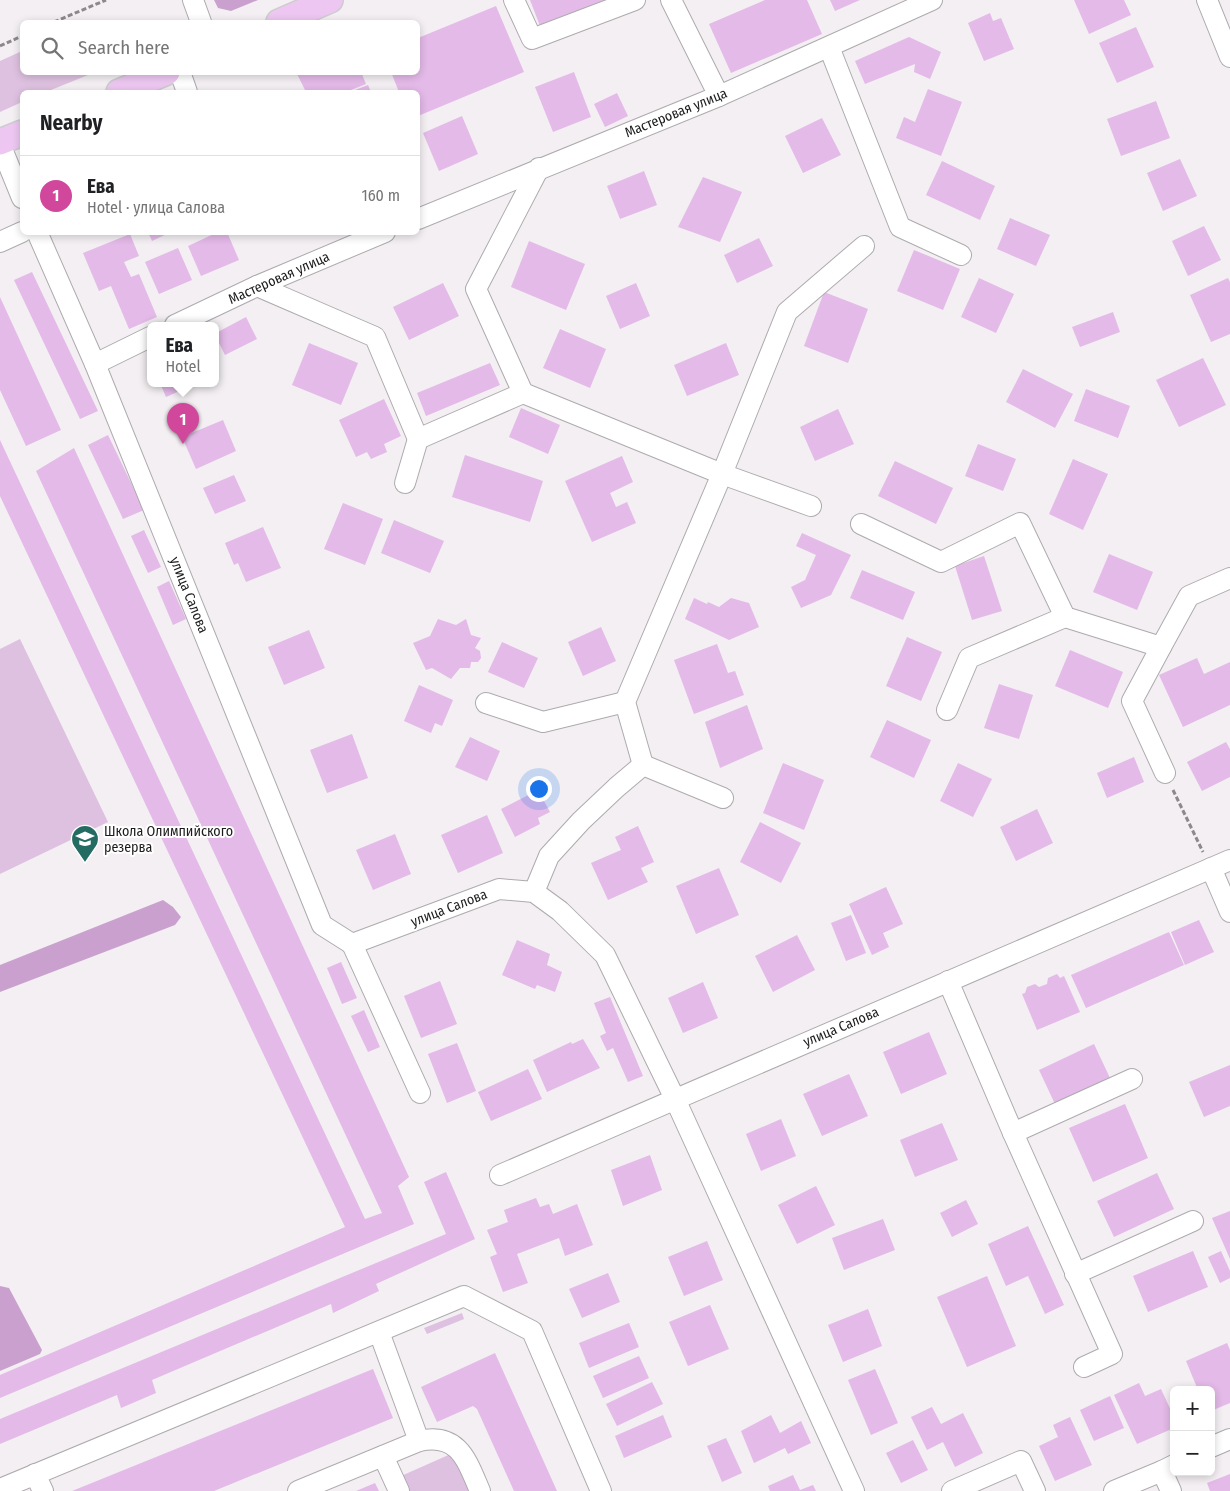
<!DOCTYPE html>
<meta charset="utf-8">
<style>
:root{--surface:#fff;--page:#f6f6f6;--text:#202124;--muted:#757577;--line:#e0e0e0;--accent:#d93025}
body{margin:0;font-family:"Fira Sans Condensed",sans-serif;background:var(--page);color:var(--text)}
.controls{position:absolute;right:15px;bottom:15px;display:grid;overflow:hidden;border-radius:8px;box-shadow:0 2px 8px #0003}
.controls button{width:45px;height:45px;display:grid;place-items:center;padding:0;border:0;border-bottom:1px solid var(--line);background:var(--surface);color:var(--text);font:25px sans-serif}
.you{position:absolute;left:538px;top:788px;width:18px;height:18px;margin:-12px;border:4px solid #fff;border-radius:50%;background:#1a73e8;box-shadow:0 0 0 8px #1a73e833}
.badge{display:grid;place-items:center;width:32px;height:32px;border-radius:50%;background:var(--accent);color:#fff;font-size:16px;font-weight:700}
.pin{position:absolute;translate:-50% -41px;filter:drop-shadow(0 1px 2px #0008)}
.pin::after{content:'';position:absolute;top:26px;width:18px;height:15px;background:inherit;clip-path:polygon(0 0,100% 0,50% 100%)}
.popup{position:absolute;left:147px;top:322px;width:72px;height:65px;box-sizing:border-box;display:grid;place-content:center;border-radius:8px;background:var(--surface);filter:drop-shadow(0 1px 4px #0005);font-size:16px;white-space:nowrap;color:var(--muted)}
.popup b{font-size:19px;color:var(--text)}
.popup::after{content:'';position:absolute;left:50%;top:100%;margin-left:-10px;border:10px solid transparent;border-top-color:var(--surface)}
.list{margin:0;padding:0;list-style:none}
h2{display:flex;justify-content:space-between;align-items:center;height:65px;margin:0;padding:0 20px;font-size:21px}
h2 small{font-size:16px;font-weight:400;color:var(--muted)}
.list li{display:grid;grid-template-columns:32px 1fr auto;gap:15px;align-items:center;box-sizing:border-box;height:80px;padding:0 20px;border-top:1px solid var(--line)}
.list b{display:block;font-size:19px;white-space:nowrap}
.list p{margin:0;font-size:16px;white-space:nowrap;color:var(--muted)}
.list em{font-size:16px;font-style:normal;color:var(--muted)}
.icon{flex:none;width:28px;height:28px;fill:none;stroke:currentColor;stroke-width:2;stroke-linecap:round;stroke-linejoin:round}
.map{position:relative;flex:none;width:1230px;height:1491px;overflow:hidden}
.search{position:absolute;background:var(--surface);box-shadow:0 2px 8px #0003;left:20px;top:20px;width:400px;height:55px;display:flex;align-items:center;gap:12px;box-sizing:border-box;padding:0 18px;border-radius:8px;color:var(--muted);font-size:19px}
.panel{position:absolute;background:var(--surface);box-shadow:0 2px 8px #0003;left:20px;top:90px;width:400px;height:145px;border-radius:8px}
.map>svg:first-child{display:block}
</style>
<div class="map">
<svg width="1230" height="1491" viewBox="0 0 1230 1491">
<rect width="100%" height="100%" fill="#f3eff3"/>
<g fill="#dec1e0">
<path d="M22,51V72L93,73L46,92H22V102L0,112V61Z"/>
<path d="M20,639L108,822L0,874V649Z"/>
<path d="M462,1313L464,1319L427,1334L424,1328Z"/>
<path d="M453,1453L469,1491H407L401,1476Z"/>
</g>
<g fill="#caa1ce">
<path d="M214,0H258L231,11L218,8Z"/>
<path d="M163,900L173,907L181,917L175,925L0,992V965Z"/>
<path d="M0,1286L9,1288L42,1350L40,1354L0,1371Z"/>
</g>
<g fill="#e4bae8">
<path d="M530,0H606L540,26Z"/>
<path d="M765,0H807L822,34L731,73L709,24Z"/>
<path d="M830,0H860L835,11Z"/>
<path d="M1074,0H1124L1131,15L1089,34Z"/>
<path d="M496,6L524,72L418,116V92H399L391,72H418V38Z"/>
<path d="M990,13L993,21L1001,18L1014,49L984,61L968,23Z"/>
<path d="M1136,27L1154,67L1117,83L1099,43Z"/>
<path d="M909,37L941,52L930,79L914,72L915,64L865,84L855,61Z"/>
<path d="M296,72H361L366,84L346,92H306Z"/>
<path d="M574,72L591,117L553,132L535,87Z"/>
<path d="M368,85L371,92H350Z"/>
<path d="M928,89L962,102L941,156L896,138L904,117L915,122Z"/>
<path d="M617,93L628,116L605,127L594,104Z"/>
<path d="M1156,101L1170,138L1121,156L1107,119Z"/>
<path d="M462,116L478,154L439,171L423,133Z"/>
<path d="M822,118L841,155L803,173L785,136Z"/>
<path d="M1180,159L1197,196L1163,211L1147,173Z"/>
<path d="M942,161L995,186L980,220L926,195Z"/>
<path d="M644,171L657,205L620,219L607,186Z"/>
<path d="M703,177L742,192L720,242L678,227Z"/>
<path d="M1010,218L1050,235L1036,266L997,249Z"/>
<path d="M1204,226L1221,260L1188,276L1172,241Z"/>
<path d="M148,232H171L152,241Z"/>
<path d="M218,232H227L239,260L201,276L188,246Z"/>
<path d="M130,234L139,256L124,262L131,277L139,274L157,317L129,329L111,286L99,291L83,253Z"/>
<path d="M759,238L773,266L737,283L724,255Z"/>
<path d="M529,241L585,264L566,310L511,287Z"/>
<path d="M178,248L192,280L159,294L145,262Z"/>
<path d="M914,250L960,269L943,310L897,291Z"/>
<path d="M32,272L98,411L80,419L14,280Z"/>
<path d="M979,278L1014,294L996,333L961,317Z"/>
<path d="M1228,278L1230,282V334L1211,342L1190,295Z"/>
<path d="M443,283L459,316L409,340L393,307Z"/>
<path d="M636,283L650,316L620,329L606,296Z"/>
<path d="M824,292L868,309L848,363L804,346Z"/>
<path d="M0,297L61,430L26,446L0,390Z"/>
<path d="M1113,312L1120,332L1080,347L1072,327Z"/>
<path d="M246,317L257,339L225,355L216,337V333Z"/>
<path d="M560,329L606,349L590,388L543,368Z"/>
<path d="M309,343L358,363L341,405L292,385Z"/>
<path d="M726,343L739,375L687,396L674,365Z"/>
<path d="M1203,358L1226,405L1179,427L1156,380Z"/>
<path d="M490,363L500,385L426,416L417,393Z"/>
<path d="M1023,369L1073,394L1055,428L1006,402Z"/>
<path d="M160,383H194L195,384L166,397Z"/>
<path d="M1086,389L1130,406L1118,438L1074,421Z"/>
<path d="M384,399L401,436L384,444L387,452L371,459L367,452L356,457L339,420Z"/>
<path d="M521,408L560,425L548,454L509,437Z"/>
<path d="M838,409L854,444L815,461L800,427Z"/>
<path d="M223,420L236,451L196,469L182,437Z"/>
<path d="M108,435L144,510L123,519L88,445Z"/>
<path d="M0,440L365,1219L382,1213L36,471L74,448L409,1177L398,1186L414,1224L0,1398V1375L345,1227L0,496Z"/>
<path d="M978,444L1016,459L1003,491L965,476Z"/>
<path d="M465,455L543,481L530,522L452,497Z"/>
<path d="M622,456L633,482L610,493L616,507L627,502L636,523L592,542L565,481Z"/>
<path d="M1073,459L1108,474L1083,530L1049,514Z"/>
<path d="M895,461L953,488L936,524L878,496Z"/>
<path d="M234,475L246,501L215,514L203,488Z"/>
<path d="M343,503L383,519L365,565L324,549Z"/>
<path d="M394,520L444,541L430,573L381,553Z"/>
<path d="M263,527L281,568L246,582L238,563L234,565L225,543Z"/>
<path d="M144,530L161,567L148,573L131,536Z"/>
<path d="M802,533L851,555L831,595L801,608L791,587L805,580L816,555L796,546Z"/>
<path d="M1109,554L1153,572L1137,610L1093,592Z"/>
<path d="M984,556L1002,611L972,620L955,566Z"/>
<path d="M862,570L915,592L903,620L850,598Z"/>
<path d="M169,581L186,619L173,625L157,587Z"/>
<path d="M694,598L707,604L708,602L719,607L731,598L749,603L759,627L729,640L685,619Z"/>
<path d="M438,619L456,625L466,619L471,635L481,638L475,648L480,651L481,658L478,662H471L470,668H460L451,679L432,668L426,670L413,643L430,636Z"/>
<path d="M601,627L616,661L583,676L568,642Z"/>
<path d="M309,630L325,668L284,685L268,647Z"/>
<path d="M907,637L942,652L921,701L886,686Z"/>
<path d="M502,642L538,658L524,688L488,672Z"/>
<path d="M717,644L728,673L735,671L744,695L694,714L674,660Z"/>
<path d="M1070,650L1123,672L1108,708L1055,686Z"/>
<path d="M1197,658L1204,674L1230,662V705L1183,727L1159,675Z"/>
<path d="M999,684L1033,695L1019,739L984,728Z"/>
<path d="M419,685L453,700L442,726L435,723L431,733L404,721Z"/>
<path d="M747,705L763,749L720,768L705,722Z"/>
<path d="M887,720L931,740L914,778L870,757Z"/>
<path d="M352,734L368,778L327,793L310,750Z"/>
<path d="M470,737L500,751L487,781L455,767Z"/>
<path d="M1226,742L1230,749V777L1202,791L1187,762Z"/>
<path d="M1134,757L1144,782L1107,798L1097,773Z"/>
<path d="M783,763L824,780L804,830L763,813Z"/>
<path d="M958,763L992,779L973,817L940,801Z"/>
<path d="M538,790L550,812L538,818L540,824L515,837L501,809Z"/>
<path d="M1037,809L1053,843L1016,861L1000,827Z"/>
<path d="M487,815L503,853L458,873L441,835Z"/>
<path d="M760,822L801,843L781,883L740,862Z"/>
<path d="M638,826L654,862L641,868L648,882L608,900L591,863L621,850L615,837Z"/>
<path d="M395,834L411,874L373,890L356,850Z"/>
<path d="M719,868L739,915L696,934L676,886Z"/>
<path d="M886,887L903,924L883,933L889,947L872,955L849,904Z"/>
<path d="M851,915L866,953L846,961L831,923Z"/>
<path d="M1199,920L1214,952L1185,965L1171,932Z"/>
<path d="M1169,932L1184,965L1086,1008L1071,975Z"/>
<path d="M797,935L815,970L773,992L755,956Z"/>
<path d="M517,940L550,954L547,965L562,972L555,992L537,985L535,989L502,975Z"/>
<path d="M341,962L357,998L342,1004L327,968Z"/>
<path d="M1057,974L1060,978L1064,976L1080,1012L1037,1030L1022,994L1025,993L1027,987L1035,984L1039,987L1047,984L1048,978Z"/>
<path d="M440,981L457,1024L421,1038L404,996Z"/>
<path d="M703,982L718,1018L683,1033L668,998Z"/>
<path d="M610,997L643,1076L628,1082L613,1048L607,1051L600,1036L606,1033L594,1003Z"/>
<path d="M364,1010L380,1047L368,1052L351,1016Z"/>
<path d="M929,1032L947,1074L901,1094L883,1052Z"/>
<path d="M583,1039L600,1068L547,1092L533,1060L571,1042L572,1044Z"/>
<path d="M457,1043L476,1091L447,1103L428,1054Z"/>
<path d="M1094,1044L1110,1078L1055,1104L1039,1070Z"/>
<path d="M1230,1065V1106L1204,1117L1189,1082Z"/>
<path d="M528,1069L542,1099L491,1121L478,1092Z"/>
<path d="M849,1074L868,1116L822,1136L803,1094Z"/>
<path d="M1125,1104L1148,1158L1093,1182L1069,1128Z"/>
<path d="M781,1119L796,1156L761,1171L746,1134Z"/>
<path d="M942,1123L958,1160L915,1177L900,1140Z"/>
<path d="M650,1155L662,1190L623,1206L611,1170Z"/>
<path d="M446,1172L475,1239L376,1284L379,1291L333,1313L331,1304L152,1380L156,1393L121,1408L117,1395L0,1444V1419L446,1234L424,1182Z"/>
<path d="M1157,1173L1174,1209L1114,1237L1097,1201Z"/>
<path d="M816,1186L835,1225L797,1244L778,1205Z"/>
<path d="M536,1198L540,1207L549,1204L553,1214L577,1204L593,1245L565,1256L559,1238L517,1254L528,1283L503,1292L490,1257L497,1254L487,1230L508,1222L504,1210Z"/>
<path d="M966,1200L978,1224L952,1237L940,1213Z"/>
<path d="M1230,1211V1259L1212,1218Z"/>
<path d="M883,1219L895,1250L844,1270L832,1238Z"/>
<path d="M1028,1226L1064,1305L1045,1314L1028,1276L1006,1286L988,1244Z"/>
<path d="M707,1241L723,1280L684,1296L668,1257Z"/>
<path d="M1193,1251L1208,1287L1148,1312L1133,1276Z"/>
<path d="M1221,1251L1230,1271V1278L1220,1283L1208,1257Z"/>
<path d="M608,1273L620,1302L582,1318L569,1289Z"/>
<path d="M987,1276L1016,1346L967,1367L937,1297Z"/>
<path d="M710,1305L729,1349L688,1366L669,1322Z"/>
<path d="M868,1309L882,1346L843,1362L828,1325Z"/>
<path d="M629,1323L639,1347L589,1368L579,1343Z"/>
<path d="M1227,1343L1230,1350V1403L1211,1411V1390H1198L1186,1361Z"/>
<path d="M495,1353L557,1491H514L477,1409L473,1406L437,1422L421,1387Z"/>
<path d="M639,1356L649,1378L603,1398L593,1376Z"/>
<path d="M373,1369L393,1418L214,1491H72Z"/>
<path d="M875,1369L898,1423L871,1435L848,1380Z"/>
<path d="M652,1382L663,1404L617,1426L606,1404Z"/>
<path d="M1139,1383L1145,1396L1161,1389L1174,1417V1428L1137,1444L1114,1395Z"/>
<path d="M1110,1396L1124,1428L1094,1441L1080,1410Z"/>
<path d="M932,1407L941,1424L963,1413L983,1453L955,1467L943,1442L927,1450L911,1417Z"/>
<path d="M663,1415L672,1437L624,1458L615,1436Z"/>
<path d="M771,1415L780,1433L801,1421L811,1443L788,1454L785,1448L754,1463L741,1431Z"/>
<path d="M1070,1417L1092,1465L1055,1481L1039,1446L1058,1437L1053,1425Z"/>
<path d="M726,1438L742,1473L722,1482L707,1446Z"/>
<path d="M913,1440L928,1470L901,1483L886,1453Z"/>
<path d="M1230,1474V1491H1210L1207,1483Z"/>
<path d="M793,1475L800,1490L813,1485L816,1491H770L768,1486Z"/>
<path d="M375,1483L379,1491H356Z"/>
</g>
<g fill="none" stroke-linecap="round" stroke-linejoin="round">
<defs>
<g id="minor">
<path d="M193,0L201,22"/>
<path d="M514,0L532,39L635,0"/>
<path d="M671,0L719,96"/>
<path d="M1207,0L1230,57"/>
<path d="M829,47L900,227L961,255"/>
<path d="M180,72L187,92"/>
<path d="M0,144L22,198"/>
<path d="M539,168L476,289L523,393L722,474L811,506"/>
<path d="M418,219L719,96L932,0"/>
<path d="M37,232L95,364L322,925L352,944"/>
<path d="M0,242L22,232"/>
<path d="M257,286L375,337L418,439L523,393"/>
<path d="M175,325L257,286L385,232"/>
<path d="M95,364L150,337"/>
<path d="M405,483L418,439"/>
<path d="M861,524L941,562L1020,523L1065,617L1161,647L1189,596L1230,578"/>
<path d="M1161,647L1132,701L1165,773"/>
<path d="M486,703L543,722L625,702"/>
<path d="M947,710L969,658L1065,617"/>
<path d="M643,765L625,702L722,474L787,312L864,246"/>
<path d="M643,765L723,798"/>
<path d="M1211,868L1230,912"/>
<path d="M534,892L549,856L581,821L617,787L643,765"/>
<path d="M352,944L499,889L534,892L560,911L605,955L675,1099L854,1491"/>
<path d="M352,944L420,1093"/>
<path d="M948,981L1013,1133L1112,1354L1084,1367"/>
<path d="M1013,1133L1132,1079"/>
<path d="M500,1175L1230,860"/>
<path d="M1075,1274L1193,1221"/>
<path d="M379,1332L419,1441"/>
<path d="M1211,1447L1230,1439"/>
<path d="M383,1456L399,1491"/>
<path d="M35,1474L43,1491"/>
<path d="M0,1489L464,1296L532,1331L601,1491"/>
<path d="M298,1491L419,1441C459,1432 467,1461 480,1491"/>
<path d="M952,1491L1021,1461L1035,1491"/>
<path d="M1114,1491L1162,1471"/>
<path d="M1171,1491L1162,1471L1174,1465"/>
</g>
<g id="major">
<path d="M279,22L330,0"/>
<path d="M119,92L167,72"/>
<path d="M0,142L22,133"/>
</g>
</defs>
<use href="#minor" stroke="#aeabae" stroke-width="22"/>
<use href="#major" stroke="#cdcdcd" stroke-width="28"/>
<g stroke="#8b898b" stroke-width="3" stroke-dasharray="5 2.5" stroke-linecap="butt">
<path d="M54,22L106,0"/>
<path d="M0,46L22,36"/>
<path d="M1173,790L1203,852"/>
</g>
<use href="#minor" stroke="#fff" stroke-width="20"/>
<use href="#major" stroke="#edc7f1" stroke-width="25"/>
</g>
<defs>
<symbol id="school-pin" viewBox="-11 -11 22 30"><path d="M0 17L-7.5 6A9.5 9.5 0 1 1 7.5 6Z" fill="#246c63" stroke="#fff"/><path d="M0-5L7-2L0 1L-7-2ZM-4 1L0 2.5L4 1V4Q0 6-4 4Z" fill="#fff"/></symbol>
</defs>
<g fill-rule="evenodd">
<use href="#school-pin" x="69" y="823" width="32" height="43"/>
</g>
<g text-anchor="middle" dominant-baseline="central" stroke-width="4" stroke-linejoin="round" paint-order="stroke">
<g font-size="14" fill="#1c1b1c" stroke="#fff">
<text transform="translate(676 113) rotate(-22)">Мастеровая улица</text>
<text transform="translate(279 278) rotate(-24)">Мастеровая улица</text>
<text transform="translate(189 595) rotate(68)">улица Салова</text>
<text transform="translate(449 908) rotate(-21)">улица Салова</text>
<text transform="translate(841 1027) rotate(-23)">улица Салова</text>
</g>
<g font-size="14" fill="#1c1b1c" stroke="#fff" text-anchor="start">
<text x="104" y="831">Школа Олимпийского<tspan x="104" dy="16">резерва</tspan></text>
</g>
</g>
</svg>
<div class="controls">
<button>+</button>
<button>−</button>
</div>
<div class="you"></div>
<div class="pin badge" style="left:183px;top:444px;background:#d1479c">1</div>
<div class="popup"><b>Ева</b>Hotel</div>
<div class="search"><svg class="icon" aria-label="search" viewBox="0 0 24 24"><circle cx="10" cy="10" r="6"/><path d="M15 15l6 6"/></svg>Search here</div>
<section class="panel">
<h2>Nearby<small></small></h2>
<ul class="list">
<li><span class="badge" style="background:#d1479c">1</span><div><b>Ева</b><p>Hotel · улица Салова</p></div><em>160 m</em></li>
</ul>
</section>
</div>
